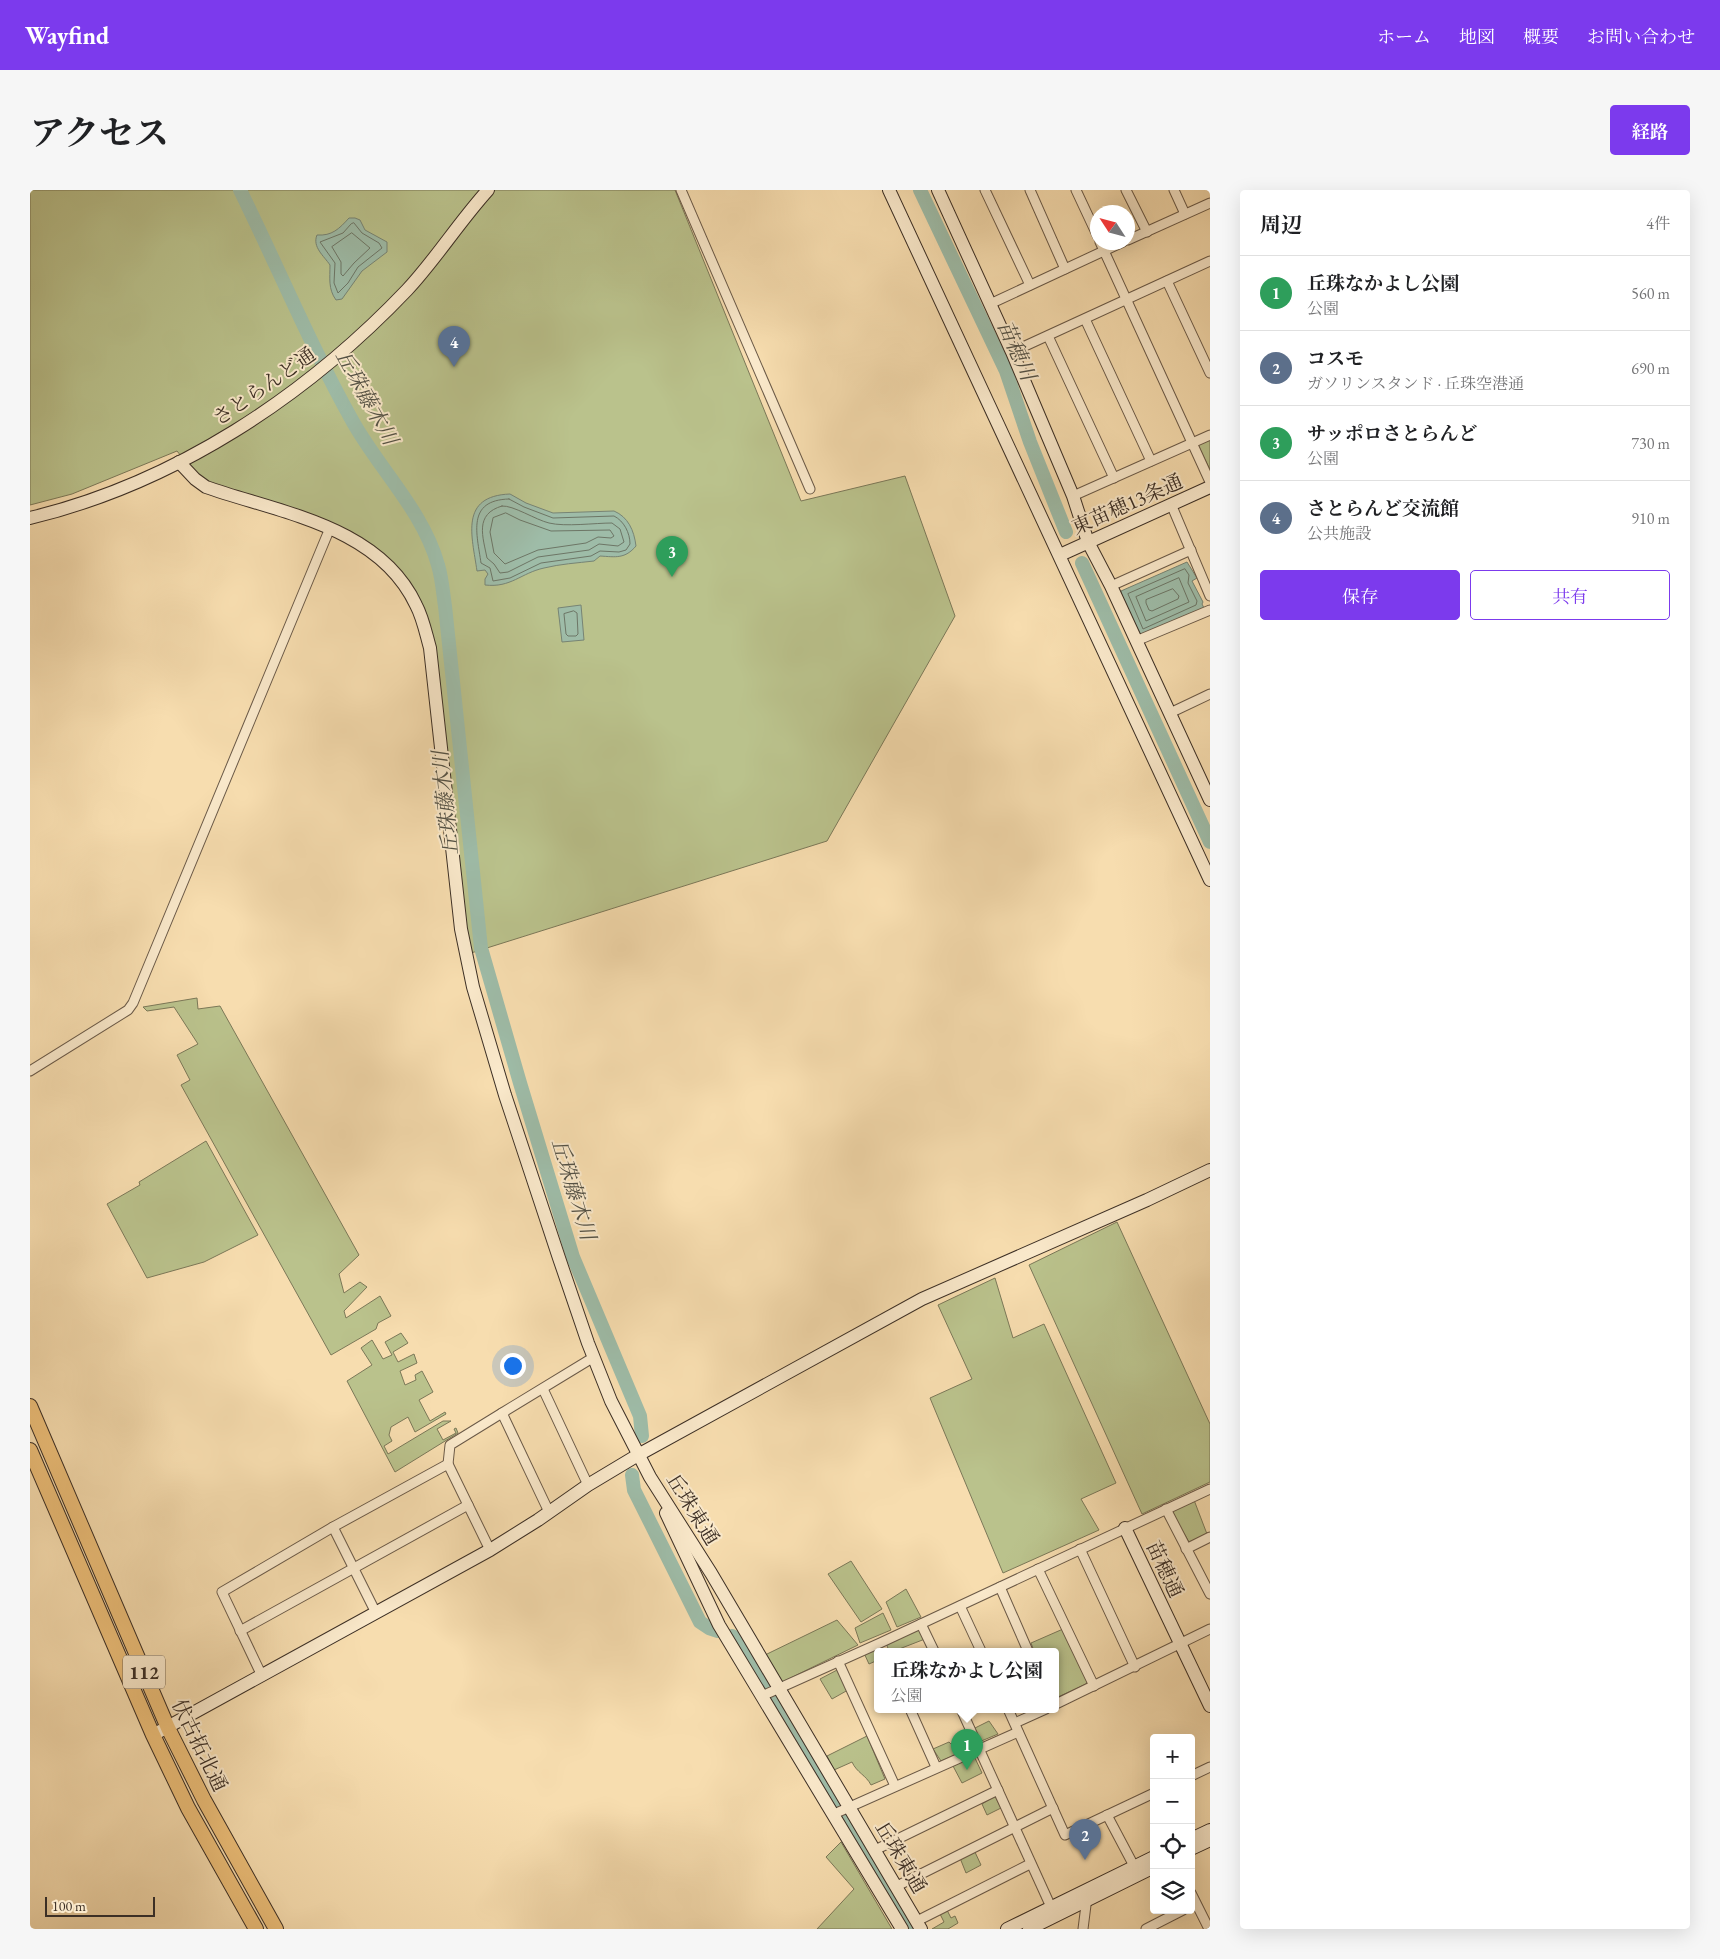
<!DOCTYPE html>
<html lang="ja">
<meta charset="utf-8">
<style>
:root{--surface:#fff;--page:#f6f6f6;--text:#202124;--muted:#757577;--line:#e0e0e0;--accent:#7c3aed}
body{margin:0;font-family:"EB Garamond","Noto Serif JP",serif;background:var(--page);color:var(--text)}
.controls{position:absolute;right:15px;bottom:15px;display:grid;overflow:hidden;border-radius:5px;box-shadow:0 5px 20px #0002}
.controls button{width:45px;height:45px;display:grid;place-items:center;padding:0;border:0;border-bottom:1px solid var(--line);background:var(--surface);color:var(--text);font:25px sans-serif}
.compass{position:absolute;left:1060px;top:15px;width:45px;height:45px;border-radius:50%;background:var(--surface);box-shadow:0 5px 20px #0002;rotate:306deg}
.scale{position:absolute;left:15px;bottom:12px;width:110px;box-sizing:border-box;padding-left:5px;border:2px solid #3c2f25;border-top:0;font-size:14px;line-height:18px;white-space:nowrap;color:#3c2f25;-webkit-text-stroke:4px #fae9cb;paint-order:stroke}
.you{position:absolute;left:482px;top:1175px;width:18px;height:18px;margin:-12px;border:4px solid #fff;border-radius:50%;background:#1a73e8;box-shadow:0 0 0 8px #1a73e833}
.badge{display:grid;place-items:center;width:32px;height:32px;border-radius:50%;background:var(--accent);color:#fff;font-size:16px;font-weight:700}
.pin{position:absolute;translate:-50% -41px;filter:drop-shadow(0 1px 2px #0008)}
.pin::after{content:'';position:absolute;top:26px;width:18px;height:15px;background:inherit;clip-path:polygon(0 0,100% 0,50% 100%)}
.popup{position:absolute;left:844px;top:1458px;width:185px;height:65px;box-sizing:border-box;display:grid;place-content:center;border-radius:5px;background:var(--surface);filter:drop-shadow(0 1px 4px #0005);font-size:16px;white-space:nowrap;color:var(--muted)}
.popup b{font-size:19px;color:var(--text)}
.popup::after{content:'';position:absolute;left:50%;top:100%;margin-left:-10px;border:10px solid transparent;border-top-color:var(--surface)}
.list{margin:0;padding:0;list-style:none}
h2{display:flex;justify-content:space-between;align-items:center;height:65px;margin:0;padding:0 20px;font-size:21px}
h2 small{font-size:16px;font-weight:400;color:var(--muted)}
.list li{display:grid;grid-template-columns:32px 1fr auto;gap:15px;align-items:center;box-sizing:border-box;height:75px;padding:0 20px;border-top:1px solid var(--line)}
.list b{display:block;font-size:19px;white-space:nowrap}
.list p{margin:0;font-size:16px;white-space:nowrap;color:var(--muted)}
.list em{font-size:16px;font-style:normal;color:var(--muted)}
.actions{display:flex;gap:10px;padding:15px 20px}
.actions a{flex:1;padding:11px 0;border:1px solid var(--accent);border-radius:5px;text-align:center;font-size:18px;color:var(--accent)}
.actions .main{background:var(--accent);color:#fff}
.icon{flex:none;width:28px;height:28px;fill:none;stroke:currentColor;stroke-width:2;stroke-linecap:round;stroke-linejoin:round}
.map{position:relative;flex:none;width:1180px;height:1739px;overflow:hidden;border-radius:5px}
header{display:flex;align-items:center;gap:30px;box-sizing:border-box;height:70px;padding:0 25px;background:var(--accent);color:#fff}
header strong{font-size:24px}
nav{display:flex;gap:28px;margin-inline-start:auto;font-size:18px}
.intro{display:flex;align-items:center;justify-content:space-between;box-sizing:border-box;height:120px;padding:0 30px}
h1{margin:0;font-size:35px}
.button{padding:12px 22px;border-radius:5px;background:var(--accent);color:#fff;font-size:18px;font-weight:700}
main{display:flex;gap:30px;padding:0 30px}
aside{flex:1;background:var(--surface);border-radius:5px;box-shadow:0 5px 20px #0002}
.map>svg:first-child{display:block}
</style>
<header>
<strong>Wayfind</strong>
<nav><a>ホーム</a><a>地図</a><a>概要</a><a>お問い合わせ</a></nav>
</header>
<div class="intro"><h1>アクセス</h1><a class="button">経路</a></div>
<main>
<div class="map">
<svg width="1180" height="1739" viewBox="0 0 1180 1739">
<rect width="100%" height="100%" fill="#f7ddaf"/>
<filter id="stains"><feTurbulence type="fractalNoise" baseFrequency=".004" numOctaves="4"/><feColorMatrix values="0 0 0 0 .2 0 0 0 0 .09 0 0 0 0 .02 0 0 0 .5 -.17"/></filter>
<radialGradient id="worn" r=".72"><stop offset=".6" stop-color="#630" stop-opacity="0"/><stop offset="1" stop-color="#630" stop-opacity=".3"/></radialGradient>
<g fill="#bac28c" stroke="#7b7858">
<path d="M0,0H645L771,311L875,286L925,426L797,651L441,763L439,761L400,437L348,360L322,342L182,294L164,282L147,261L42,304L0,315Z"/>
<path d="M1180,250V280L1168,255Z"/>
<path d="M167,808L168,819L190,816L329,1065L309,1084L314,1103L330,1092L337,1097L314,1121L316,1128L350,1106L361,1126L348,1133L346,1139L301,1165L151,895L160,890L147,865L168,854L144,817L117,821L113,817Z"/>
<path d="M176,951L228,1045L174,1072L117,1088L77,1014L110,995L109,992Z"/>
<path d="M1087,1032L1180,1234V1292L1112,1324L999,1075Z"/>
<path d="M965,1088L983,1148L1014,1134L1086,1293L1051,1309L1069,1340L973,1383L900,1208L942,1189L908,1115Z"/>
<path d="M371,1143L378,1153L363,1162L368,1172L384,1164L387,1173L370,1181L375,1195L386,1190L385,1185L392,1181L403,1202L389,1210L400,1231L415,1222L416,1224L385,1242L378,1227L361,1237L359,1245L362,1251L354,1256L358,1264L413,1231H421L407,1239L413,1250L426,1243L424,1239L426,1238L428,1243L365,1282L317,1191L342,1175L331,1158L342,1150L353,1169L362,1165L355,1152Z"/>
<path d="M1164,1310L1177,1344L1159,1352L1141,1321Z"/>
<path d="M821,1371L852,1419L831,1432L798,1384Z"/>
<path d="M876,1399L891,1427L867,1437L856,1412Z"/>
<path d="M853,1423L861,1440L830,1453L825,1438Z"/>
<path d="M807,1430L828,1455L750,1493L735,1465Z"/>
<path d="M890,1439L895,1449L864,1461H859L856,1453Z"/>
<path d="M1033,1439L1058,1491L1056,1494L1028,1507L1026,1506V1461H1004L1001,1453Z"/>
<path d="M847,1457L849,1461L848,1470L839,1474L834,1463Z"/>
<path d="M809,1479L818,1500L802,1509L790,1489Z"/>
<path d="M959,1531L968,1544L949,1552L943,1539Z"/>
<path d="M837,1546L855,1589L841,1595C836,1585 827,1583 822,1572L804,1580L797,1566Z"/>
<path d="M931,1549L938,1559L911,1571L903,1559L919,1552L921,1554Z"/>
<path d="M944,1566L952,1583L932,1593L923,1576Z"/>
<path d="M965,1606L971,1618L957,1625L952,1614Z"/>
<path d="M811,1652L862,1739H787L824,1699L796,1667Z"/>
<path d="M944,1660L951,1675L936,1683L930,1668Z"/>
<path d="M917,1720L921,1728L925,1726L928,1733L918,1739H902L914,1732L910,1724Z"/>
</g>
<g fill="#9ebca8" stroke="#778474">
<path d="M319,28H325L330,30L335,40L357,52V62L332,81L312,109L306,110C298,99 300,88 300,75C294,66 282,57 287,45C302,46 309,39 319,28Z"/>
<path d="M480,304L496,313L523,323L584,321C598,327 604,340 606,356C595,369 586,367 570,366L564,371C547,373 530,374 514,378C491,383 481,398 455,395V389L458,384L455,380L447,381C442,346 429,306 480,304Z"/>
<path d="M1157,372L1167,388L1162,391L1173,412L1172,414L1174,418L1112,446L1109,445L1091,403V401Z"/>
<path d="M551,415L554,450L532,452L528,418Z"/>
</g>
<g fill="none" stroke-linecap="round" stroke-linejoin="round">
<g stroke="#6d7666" stroke-width="1">
<path d="M324,33L332,43L349,53L352,58L328,77L318,93L308,103L304,93L305,73L290,52L313,43L321,34Z"/>
<path d="M322,43L340,58L324,73L313,86L311,84V72L302,57Z"/>
<path d="M479,309L494,317L523,328L584,326C594,331 600,343 600,354L596,360L589,362L570,361L561,366L511,373L480,388L463,391L460,378L451,373C447,344 436,310 479,309Z"/>
<path d="M472,316C483,315 506,330 519,333C535,337 565,333 582,333L590,339L594,352L588,356L569,354L559,360L508,367L478,382L470,383L464,374L457,368C453,347 444,324 472,316Z"/>
<path d="M476,323L490,330L521,341L580,340L584,346L581,348L568,347L556,353L508,360L475,374L464,363L460,342L463,328Z"/>
<path d="M1155,379L1159,385L1158,393L1167,411L1166,415L1113,439L1098,404Z"/>
<path d="M1149,388L1159,412L1116,431L1106,407Z"/>
<path d="M1143,399L1149,406L1148,409L1122,421L1119,420L1116,413V410Z"/>
<path d="M544,421L547,423L548,444L546,446H538L536,444L534,424Z"/>
</g>
<g stroke="#9ebca8" stroke-width="14">
<path d="M210,0C248,77 281,157 323,232C350,280 393,321 408,375C412,388 413,403 415,416L451,758L490,893L543,1067L610,1226L612,1246"/>
<path d="M890,0L976,181L1000,252L1036,342"/>
<path d="M1052,373L1180,652"/>
<path d="M602,1285L604,1300L670,1432L679,1438L688,1441"/>
<path d="M702,1446L709,1451L736,1494"/>
<path d="M742,1505L806,1613"/>
<path d="M815,1627L878,1735"/>
</g>
<defs>
<g id="street">
<path d="M651,0L780,299"/>
<path d="M955,0L1000,95"/>
<path d="M1000,0L1035,79"/>
<path d="M1046,0L1068,47"/>
<path d="M1096,0L1117,42"/>
<path d="M1144,0L1155,24"/>
<path d="M1098,50L1180,13"/>
<path d="M1070,52L1180,292"/>
<path d="M1137,91L1180,183"/>
<path d="M960,114L1093,52"/>
<path d="M1055,129L1121,271"/>
<path d="M1018,146L1084,288"/>
<path d="M982,162L1180,71"/>
<path d="M1043,306L1180,245"/>
<path d="M1141,314L1180,406"/>
<path d="M1081,396L1161,360"/>
<path d="M1106,451L1180,420"/>
<path d="M1140,523L1180,504"/>
<path d="M0,881L98,820L103,813L300,338"/>
<path d="M513,1199L558,1295"/>
<path d="M418,1274L420,1255L472,1223"/>
<path d="M1136,1319L1180,1404"/>
<path d="M519,1322L472,1223L564,1167"/>
<path d="M303,1337L346,1423"/>
<path d="M1050,1359L1105,1477"/>
<path d="M1156,1359L1180,1347"/>
<path d="M1008,1379L1064,1496"/>
<path d="M970,1397L998,1461"/>
<path d="M930,1416L951,1461"/>
<path d="M891,1434L904,1461"/>
<path d="M210,1441L438,1315"/>
<path d="M808,1471L865,1596"/>
<path d="M232,1486L192,1402L303,1337L418,1274L460,1360"/>
<path d="M732,1506L850,1453L1180,1299"/>
<path d="M1026,1514L1180,1439"/>
<path d="M880,1519L906,1577"/>
<path d="M931,1519L1021,1717"/>
<path d="M978,1519L1035,1645L1124,1603"/>
<path d="M985,1533L1016,1519"/>
<path d="M1161,1586L1180,1577"/>
<path d="M804,1624L988,1542"/>
<path d="M1077,1625L1104,1676"/>
<path d="M845,1660L968,1600"/>
<path d="M867,1696L1023,1618"/>
<path d="M1161,1703L1179,1739"/>
<path d="M887,1731L1000,1674"/>
<path d="M1053,1739L1057,1707"/>
<path d="M1116,1739L1153,1720"/>
</g>
<g id="secondary">
<path d="M859,0L1180,690"/>
<path d="M908,0L982,162L1043,306L1058,352L1081,396L1180,610"/>
<path d="M149,272L165,289L176,297C250,323 349,336 386,415C393,428 396,444 400,458L431,739L443,797L475,905L529,1068L558,1153L581,1211L620,1287L681,1383L891,1739"/>
<path d="M0,328C145,293 275,207 377,100C406,69 429,32 458,0"/>
<path d="M1030,365L1180,297"/>
<path d="M636,1323L689,1435L872,1739"/>
<path d="M1095,1338L1180,1516"/>
<path d="M123,1545L460,1360L508,1330L558,1295L608,1265L892,1109L1117,1010L1180,980"/>
<path d="M1161,1649L1180,1640"/>
<path d="M1161,1659L1180,1650"/>
<path d="M977,1739L1124,1667"/>
<path d="M999,1739L1124,1677"/>
</g>
<g id="primary">
<path d="M0,1216L138,1538L174,1610L246,1739"/>
<path d="M0,1260L123,1545L158,1618L226,1739"/>
</g>
</defs>
<use href="#street" stroke="#6b5a48" stroke-width="11"/>
<use href="#secondary" stroke="#3c2f25" stroke-width="14"/>
<use href="#primary" stroke="#3c2f25" stroke-width="16"/>
<use href="#street" stroke="#fae9cb" stroke-width="9"/>
<use href="#secondary" stroke="#fae9cb" stroke-width="12"/>
<use href="#primary" stroke="#ecbe78" stroke-width="14"/>
</g>
<g text-anchor="middle" dominant-baseline="central" stroke-width="4" stroke-linejoin="round" paint-order="stroke">
<rect fill="#fae9cb" stroke="#756757" stroke-width="1" x="93" y="1465.5" width="42" height="33" rx="4"/>
<g font-size="19" font-weight="bold" fill="#3c2f25">
<text x="114" y="1482">112</text>
</g>
<g font-size="20" fill="#3c2f25" stroke="#fae9cb">
<text transform="translate(234 196) rotate(-35)">さとらんど通</text>
<text transform="translate(1097 314) rotate(-24)">東苗穂13条通</text>
<text transform="translate(663 1319) rotate(58)">丘珠東通</text>
<text transform="translate(1135 1379) rotate(65)">苗穂通</text>
<text transform="translate(170 1555) rotate(64)">伏古拓北通</text>
<text transform="translate(871 1667) rotate(59)">丘珠東通</text>
</g>
<g font-size="21" font-style="italic" fill="#545246" stroke="#fae9cb">
<text transform="translate(987 160) rotate(66)">苗穂川</text>
<text transform="translate(337 207) rotate(61)">丘珠藤木川</text>
<text transform="translate(415 613) rotate(-96)">丘珠藤木川</text>
<text transform="translate(544 999) rotate(73)">丘珠藤木川</text>
</g>
</g>
<rect width="100%" height="100%" filter="url(#stains)"/>
<rect width="100%" height="100%" fill="url(#worn)"/>
</svg>
<div class="controls">
<button>+</button>
<button>−</button>
<button><svg class="icon" aria-label="locate" viewBox="0 0 24 24"><circle cx="12" cy="12" r="6"/><path d="M12 2v4M12 18v4M2 12h4M18 12h4"/></svg></button>
<button><svg class="icon" aria-label="layers" viewBox="0 0 24 24"><path d="M12 4l9 5-9 5-9-5zM3 14l9 5 9-5"/></svg></button>
</div>
<svg class="compass" viewBox="-18 -18 36 36"><path d="M0-13l5 13h-10z" fill="#e53935"/><path d="M0 13l5-13h-10z" fill="#757577"/></svg>
<div class="scale">100 m</div>
<div class="you"></div>
<div class="pin badge" style="left:937px;top:1580px;background:#2e9e5b">1</div>
<div class="popup"><b>丘珠なかよし公園</b>公園</div>
<div class="pin badge" style="left:1055px;top:1670px;background:#5c6f8a">2</div>
<div class="pin badge" style="left:642px;top:387px;background:#2e9e5b">3</div>
<div class="pin badge" style="left:424px;top:177px;background:#5c6f8a">4</div>
</div>
<aside>
<h2>周辺<small>4件</small></h2>
<ul class="list">
<li><span class="badge" style="background:#2e9e5b">1</span><div><b>丘珠なかよし公園</b><p>公園</p></div><em>560 m</em></li>
<li><span class="badge" style="background:#5c6f8a">2</span><div><b>コスモ</b><p>ガソリンスタンド · 丘珠空港通</p></div><em>690 m</em></li>
<li><span class="badge" style="background:#2e9e5b">3</span><div><b>サッポロさとらんど</b><p>公園</p></div><em>730 m</em></li>
<li><span class="badge" style="background:#5c6f8a">4</span><div><b>さとらんど交流館</b><p>公共施設</p></div><em>910 m</em></li>
</ul>
<div class="actions"><a class="main">保存</a><a>共有</a></div>
</aside>
</main>
